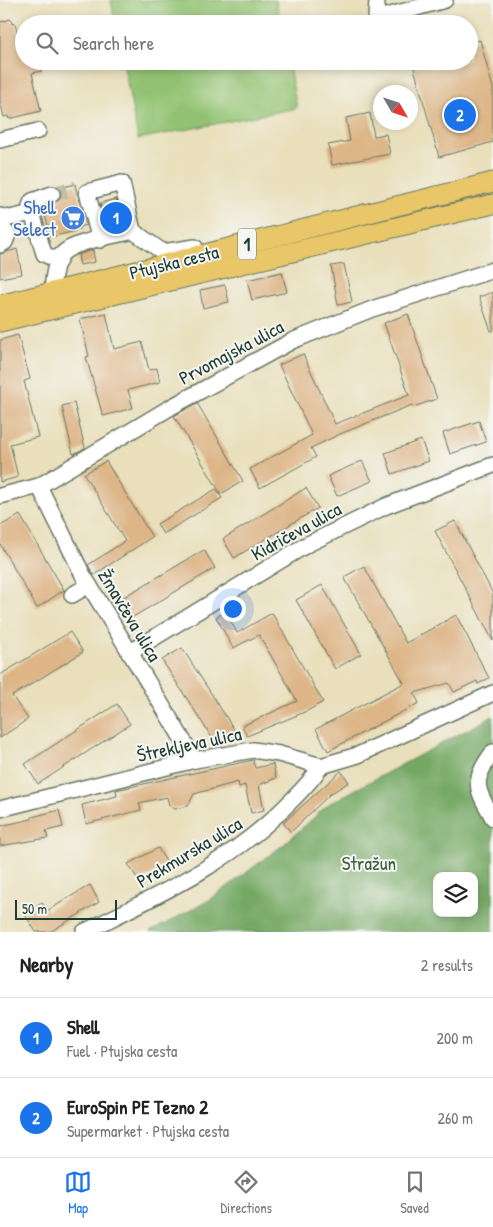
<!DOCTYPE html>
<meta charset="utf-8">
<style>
:root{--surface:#fff;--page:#f2f2f2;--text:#222;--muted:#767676;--line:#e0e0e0;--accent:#1a73e8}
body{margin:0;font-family:"Patrick Hand",sans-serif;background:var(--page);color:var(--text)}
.controls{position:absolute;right:15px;bottom:15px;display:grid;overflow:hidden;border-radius:10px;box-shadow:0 2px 8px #0003}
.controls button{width:45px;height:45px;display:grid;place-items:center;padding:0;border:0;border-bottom:1px solid var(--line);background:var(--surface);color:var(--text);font:25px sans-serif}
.compass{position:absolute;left:373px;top:85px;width:45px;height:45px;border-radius:50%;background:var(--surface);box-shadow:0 2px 8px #0003;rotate:129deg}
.scale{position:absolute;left:15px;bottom:12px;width:102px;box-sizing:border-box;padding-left:5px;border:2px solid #1f3d34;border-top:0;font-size:14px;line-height:18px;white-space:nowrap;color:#1f3d34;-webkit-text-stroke:4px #f6f6f2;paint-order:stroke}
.you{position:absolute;left:232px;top:608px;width:18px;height:18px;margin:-12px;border:4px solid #fff;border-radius:50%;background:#1a73e8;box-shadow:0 0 0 8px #1a73e833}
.badge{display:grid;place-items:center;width:32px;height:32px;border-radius:50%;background:var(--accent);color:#fff;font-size:16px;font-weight:700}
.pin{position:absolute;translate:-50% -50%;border:2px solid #fff;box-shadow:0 1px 5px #0006}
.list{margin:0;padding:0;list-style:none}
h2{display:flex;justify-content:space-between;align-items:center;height:65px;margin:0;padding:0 20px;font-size:21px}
h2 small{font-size:16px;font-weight:400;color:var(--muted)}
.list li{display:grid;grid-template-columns:32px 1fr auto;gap:15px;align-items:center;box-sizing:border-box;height:80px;padding:0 20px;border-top:1px solid var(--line)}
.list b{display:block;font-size:19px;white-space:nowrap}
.list p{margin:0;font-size:16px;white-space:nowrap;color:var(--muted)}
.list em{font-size:16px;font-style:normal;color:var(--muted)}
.icon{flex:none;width:28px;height:28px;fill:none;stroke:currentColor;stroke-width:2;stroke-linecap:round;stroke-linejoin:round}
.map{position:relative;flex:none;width:493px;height:932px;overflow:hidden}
.search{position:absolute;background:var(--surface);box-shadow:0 2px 8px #0003;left:15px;right:15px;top:15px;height:55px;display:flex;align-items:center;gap:12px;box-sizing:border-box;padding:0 18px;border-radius:28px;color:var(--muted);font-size:19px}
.sheet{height:225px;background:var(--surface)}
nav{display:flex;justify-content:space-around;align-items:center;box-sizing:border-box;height:70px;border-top:1px solid var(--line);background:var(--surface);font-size:14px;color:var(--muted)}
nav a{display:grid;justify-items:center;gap:2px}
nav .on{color:var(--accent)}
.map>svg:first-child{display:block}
</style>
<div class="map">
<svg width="493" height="932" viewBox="0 0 493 932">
<rect width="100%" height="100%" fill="#f6f6f2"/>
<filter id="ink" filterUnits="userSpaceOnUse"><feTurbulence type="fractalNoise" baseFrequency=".02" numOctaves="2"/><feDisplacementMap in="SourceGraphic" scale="10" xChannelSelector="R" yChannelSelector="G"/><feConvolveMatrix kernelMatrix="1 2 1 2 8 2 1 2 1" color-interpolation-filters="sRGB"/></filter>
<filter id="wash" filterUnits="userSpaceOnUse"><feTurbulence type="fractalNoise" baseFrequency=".0096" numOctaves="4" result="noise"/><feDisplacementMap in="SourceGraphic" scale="20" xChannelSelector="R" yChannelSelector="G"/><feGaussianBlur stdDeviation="1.12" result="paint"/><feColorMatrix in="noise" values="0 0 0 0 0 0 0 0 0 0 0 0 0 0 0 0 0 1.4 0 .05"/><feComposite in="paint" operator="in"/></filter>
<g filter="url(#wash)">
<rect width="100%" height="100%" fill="#e9dfbb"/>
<g fill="#92c271" stroke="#588052">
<path d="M111,0H276L281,24H115Z"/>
<path d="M123,61H288L297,108L138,139Z"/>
</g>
<path fill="#75a863" stroke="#4a724c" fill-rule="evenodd" d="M493,716V932H150L211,899L283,845L330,803ZM437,876H474V913H437Z"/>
<g id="blocks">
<g fill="#ddb587">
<path d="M11,19L12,24L15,23L19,40L24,39V61H39L42,71L32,73L41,111L9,119L8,116L4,117L0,101V22Z"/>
<path d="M480,40L493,88V142L439,157L412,61H469V43Z"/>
<path d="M370,113L374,136L386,134L390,154L332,165L328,145L350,141L346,118Z"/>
<path d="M75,184L86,225L79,227L80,230L51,237L43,207L59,200L61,195L59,188Z"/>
<path d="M116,199L122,224L106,227L100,203Z"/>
<path d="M17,249L22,274L0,278V254Z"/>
<path d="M93,250L95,262L80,265L78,255Z"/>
<path d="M344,264L352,302L338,305L331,266Z"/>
<path d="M282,272L287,292L252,300L247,280Z"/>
<path d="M225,285L229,302L203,308L200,290Z"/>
<path d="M493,292V331H491L479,297Z"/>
<path d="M106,313L114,349L142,342L149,370L157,368L160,382L128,390L133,408L103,416L86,357L89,356L80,319Z"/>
<path d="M408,314L437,399L413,407L412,405L340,434L311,448L316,457L260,488L250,469L312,435L279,365L303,354L335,424L409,395L384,323Z"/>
<path d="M18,335L30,379L24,381L38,437L10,444L18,477L0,482V340Z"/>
<path d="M74,403L85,448L73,454L62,406Z"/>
<path d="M197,403L243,481L221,494L174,416Z"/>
<path d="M479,421L486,442L450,454L443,433Z"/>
<path d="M421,440L429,461L392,474L385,453Z"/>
<path d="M106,461L152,537L94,575L88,565L125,541L84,474Z"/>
<path d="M362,461L372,481L337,496L328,476Z"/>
<path d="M306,488L318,508L234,558L223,539Z"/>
<path d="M216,489L222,498L163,534L157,524Z"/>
<path d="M20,515L64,590L37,608L0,544V526Z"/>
<path d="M455,521L493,594V641L435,531Z"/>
<path d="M204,550L215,568L128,620L117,601Z"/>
<path d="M364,566L406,643L456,615L489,678L478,684L477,681L454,692L449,683L414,693L419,703L328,751L316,729L404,683L344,577Z"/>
<path d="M322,585L361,654L335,669L296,600Z"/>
<path d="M226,612L237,633L272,613L323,702L307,711L247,736L242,726L297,701L259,635L233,648L216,617Z"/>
<path d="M70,632L83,652L12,696L28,719L0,738V675Z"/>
<path d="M182,648L237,734L218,747L162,660Z"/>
<path d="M117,704L130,724L38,784L25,764Z"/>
<path d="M253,760L255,768L273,764L276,778L259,785L264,810L251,813L245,785L239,787L238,782L194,794L188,806L175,809L169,805L167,797L139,803L141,810L86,824L82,805L117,796L116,790Z"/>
<path d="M341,771L349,782L330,794L291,832L283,823Z"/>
<path d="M59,810L63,827L46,831L48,838L0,846V826L32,819V817Z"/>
<path d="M158,848L168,865L139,881L128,864Z"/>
<path d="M90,885L99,902L50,932H36L24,913L42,902L47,911Z"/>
</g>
</g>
</g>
<g filter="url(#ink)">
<use href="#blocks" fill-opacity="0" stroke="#667663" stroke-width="1"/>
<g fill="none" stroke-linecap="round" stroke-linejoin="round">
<path stroke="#c1bfa0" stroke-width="15" stroke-dasharray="15 8" stroke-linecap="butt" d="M52,194L76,188"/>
<defs>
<g id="minor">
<path d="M377,0L376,19L445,0"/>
<path d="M0,140L38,131"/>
<path d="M52,194L32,201L30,206L44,254L59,261"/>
<path d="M0,216L10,218L32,213"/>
<path d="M0,226L8,234L5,242L0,245"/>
<path d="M100,240L87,192L122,183L133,231"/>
<path d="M52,292C53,280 54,263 62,254C74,241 115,236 133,231L163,252L195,247"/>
<path d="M39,486L83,575L195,760"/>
<path d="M0,496L39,486L171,407L292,341L372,309L493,270"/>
<path d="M72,595L89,585"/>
<path d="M129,653L306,545L386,506L493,465"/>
<path d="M493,752C471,782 476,788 493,818"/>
<path d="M0,809L195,760L253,750L279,754L321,766L358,755L493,693"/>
<path d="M84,932C156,896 229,864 286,806C299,793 311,782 321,766"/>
</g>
<g id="major">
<path d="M0,305L493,182"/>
<path d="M0,322L493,204"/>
</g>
</defs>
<use href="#minor" stroke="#667663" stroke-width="18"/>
<use href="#major" stroke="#667663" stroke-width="21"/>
<use href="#minor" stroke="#fff" stroke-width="15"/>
<use href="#major" stroke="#e9c769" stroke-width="19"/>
</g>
</g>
<defs>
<symbol id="supermarket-disc" viewBox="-11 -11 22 22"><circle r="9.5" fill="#3f7fe0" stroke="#f6f6f2"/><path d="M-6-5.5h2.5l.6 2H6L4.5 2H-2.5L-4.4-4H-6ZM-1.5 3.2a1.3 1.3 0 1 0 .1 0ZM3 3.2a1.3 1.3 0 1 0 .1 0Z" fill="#fff"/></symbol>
</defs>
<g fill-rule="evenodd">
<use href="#supermarket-disc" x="59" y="204" width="28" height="28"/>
</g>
<g text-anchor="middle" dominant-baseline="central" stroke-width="4" stroke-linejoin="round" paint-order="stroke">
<rect fill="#f6f6f2" stroke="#60746d" stroke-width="1" x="238" y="228.5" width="18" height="31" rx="4"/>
<g font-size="18" font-weight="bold" fill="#1f3d34">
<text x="247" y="244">1</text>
</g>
<g font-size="19" fill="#366cbe" stroke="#f6f6f2" text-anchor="end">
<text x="56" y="207">Shell<tspan x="56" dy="22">Select</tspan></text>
</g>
<g font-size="19" fill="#1f3d34" stroke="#f6f6f2">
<text transform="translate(174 262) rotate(-14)">Ptujska cesta</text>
<text transform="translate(231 352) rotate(-28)">Prvomajska ulica</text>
<text transform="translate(296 531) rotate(-29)">Kidričeva ulica</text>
<text transform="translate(130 615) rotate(59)">Žmavčeva ulica</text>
<text transform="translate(189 744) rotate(-12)">Štrekljeva ulica</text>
<text transform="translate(189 852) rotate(-31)">Prekmurska ulica</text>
</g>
<g font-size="19" fill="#3c5e43" stroke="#f6f6f2">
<text x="369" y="863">Stražun</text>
</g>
</g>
</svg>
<div class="controls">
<button><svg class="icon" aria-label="layers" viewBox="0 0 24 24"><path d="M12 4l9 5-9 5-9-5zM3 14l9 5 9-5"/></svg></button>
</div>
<svg class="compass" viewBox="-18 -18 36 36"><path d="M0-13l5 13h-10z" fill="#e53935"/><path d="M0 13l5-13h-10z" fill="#767676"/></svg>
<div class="scale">50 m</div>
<div class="you"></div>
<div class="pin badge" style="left:116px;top:218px">1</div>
<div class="pin badge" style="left:460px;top:115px">2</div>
<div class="search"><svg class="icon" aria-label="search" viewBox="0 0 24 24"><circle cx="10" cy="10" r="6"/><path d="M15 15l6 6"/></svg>Search here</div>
</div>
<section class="sheet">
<h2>Nearby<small>2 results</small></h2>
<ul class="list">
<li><span class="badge">1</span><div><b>Shell</b><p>Fuel · Ptujska cesta</p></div><em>200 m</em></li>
<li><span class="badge">2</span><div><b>EuroSpin PE Tezno 2</b><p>Supermarket · Ptujska cesta</p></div><em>260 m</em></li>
</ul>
</section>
<nav>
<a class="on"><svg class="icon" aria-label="map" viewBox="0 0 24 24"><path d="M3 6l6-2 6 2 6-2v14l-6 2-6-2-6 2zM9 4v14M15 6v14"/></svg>Map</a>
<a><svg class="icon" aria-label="directions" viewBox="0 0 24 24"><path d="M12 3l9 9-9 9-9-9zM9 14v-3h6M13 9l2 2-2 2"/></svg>Directions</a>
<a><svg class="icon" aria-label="saved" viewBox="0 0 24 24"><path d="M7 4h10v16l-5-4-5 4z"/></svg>Saved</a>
</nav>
